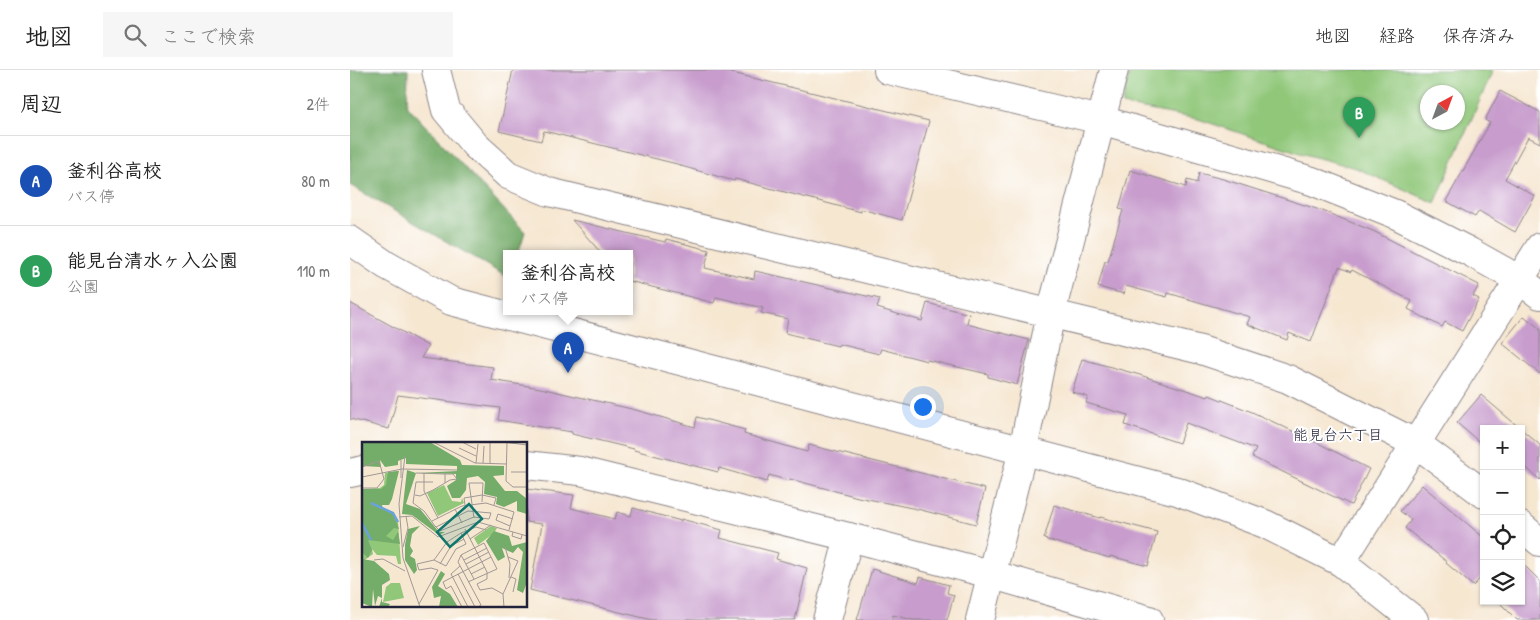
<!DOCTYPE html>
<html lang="ja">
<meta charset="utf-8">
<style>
:root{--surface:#fff;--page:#f6f6f6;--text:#222;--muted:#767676;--line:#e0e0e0;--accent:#0b8043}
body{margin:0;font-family:"Patrick Hand","Klee One",sans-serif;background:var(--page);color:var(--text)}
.controls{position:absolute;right:15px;bottom:15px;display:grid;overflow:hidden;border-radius:0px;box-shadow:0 1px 4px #0004}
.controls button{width:45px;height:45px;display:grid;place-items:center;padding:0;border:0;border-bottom:1px solid var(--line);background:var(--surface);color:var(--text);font:25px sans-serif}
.compass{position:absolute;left:1070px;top:15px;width:45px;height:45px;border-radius:50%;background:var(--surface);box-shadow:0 1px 4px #0004;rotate:41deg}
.you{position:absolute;left:572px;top:336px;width:18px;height:18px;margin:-12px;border:4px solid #fff;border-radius:50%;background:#1a73e8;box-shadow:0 0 0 8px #1a73e833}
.badge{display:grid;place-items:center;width:32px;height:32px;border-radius:50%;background:var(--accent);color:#fff;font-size:16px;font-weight:700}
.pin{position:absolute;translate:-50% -41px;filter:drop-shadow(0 1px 2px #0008)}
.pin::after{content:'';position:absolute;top:26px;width:18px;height:15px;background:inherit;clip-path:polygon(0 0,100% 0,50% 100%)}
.popup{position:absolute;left:153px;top:180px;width:130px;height:65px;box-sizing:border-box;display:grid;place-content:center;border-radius:0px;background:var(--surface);filter:drop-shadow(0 1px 4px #0005);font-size:16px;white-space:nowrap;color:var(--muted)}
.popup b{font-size:19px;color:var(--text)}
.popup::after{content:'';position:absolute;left:50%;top:100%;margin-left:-10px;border:10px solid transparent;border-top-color:var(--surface)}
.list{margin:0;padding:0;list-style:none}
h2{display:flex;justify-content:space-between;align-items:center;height:65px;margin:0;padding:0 20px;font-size:21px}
h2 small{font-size:16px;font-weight:400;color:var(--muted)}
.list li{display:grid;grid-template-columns:32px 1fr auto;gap:15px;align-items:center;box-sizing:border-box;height:90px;padding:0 20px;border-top:1px solid var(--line)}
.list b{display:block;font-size:19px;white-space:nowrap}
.list p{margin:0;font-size:16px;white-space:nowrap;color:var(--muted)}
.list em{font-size:16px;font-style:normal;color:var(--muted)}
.icon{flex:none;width:28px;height:28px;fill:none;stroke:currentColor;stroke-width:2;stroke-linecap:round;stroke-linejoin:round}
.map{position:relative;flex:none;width:1190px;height:550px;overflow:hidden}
header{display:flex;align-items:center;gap:30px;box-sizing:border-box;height:70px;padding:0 25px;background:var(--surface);border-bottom:1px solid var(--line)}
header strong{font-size:24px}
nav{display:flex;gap:28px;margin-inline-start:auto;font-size:18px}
.search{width:350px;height:45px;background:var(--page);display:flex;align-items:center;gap:12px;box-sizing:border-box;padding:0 18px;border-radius:0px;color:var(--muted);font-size:19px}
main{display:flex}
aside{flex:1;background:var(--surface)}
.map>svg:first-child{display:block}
</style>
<header>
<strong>地図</strong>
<div class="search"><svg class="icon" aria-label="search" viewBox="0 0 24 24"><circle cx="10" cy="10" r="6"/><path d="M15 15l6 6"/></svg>ここで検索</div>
<nav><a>地図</a><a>経路</a><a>保存済み</a></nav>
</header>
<main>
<aside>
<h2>周辺<small>2件</small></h2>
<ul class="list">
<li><span class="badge" style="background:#1a4fb4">A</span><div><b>釜利谷高校</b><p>バス停</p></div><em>80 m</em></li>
<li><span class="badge" style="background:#2e9e5b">B</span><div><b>能見台清水ヶ入公園</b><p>公園</p></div><em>110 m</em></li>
</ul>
</aside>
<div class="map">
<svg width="1190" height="550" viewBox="0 0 1190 550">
<rect width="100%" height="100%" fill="#fff"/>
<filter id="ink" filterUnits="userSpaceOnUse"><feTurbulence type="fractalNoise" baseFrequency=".02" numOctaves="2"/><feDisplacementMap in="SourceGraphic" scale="10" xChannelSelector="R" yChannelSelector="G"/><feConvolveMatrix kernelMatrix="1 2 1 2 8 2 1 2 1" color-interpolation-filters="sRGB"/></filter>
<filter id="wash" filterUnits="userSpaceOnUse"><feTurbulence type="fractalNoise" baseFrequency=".0096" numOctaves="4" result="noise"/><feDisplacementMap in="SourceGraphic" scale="20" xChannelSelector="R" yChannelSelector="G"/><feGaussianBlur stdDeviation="1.12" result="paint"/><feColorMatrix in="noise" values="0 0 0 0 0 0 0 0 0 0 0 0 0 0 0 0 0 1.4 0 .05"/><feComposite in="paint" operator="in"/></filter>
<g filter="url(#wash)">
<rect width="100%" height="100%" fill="#f6e7d1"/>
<path fill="#90c779" stroke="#59745a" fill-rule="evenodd" d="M780,0H1143L1085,133L1006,98L950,83L848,49L772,35ZM1078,22H1108V52H1078Z"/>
<path fill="#74ac69" stroke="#4b6752" d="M0,0H58L57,36L175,162L168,184H157V207L0,115Z"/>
<g id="blocks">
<g fill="#c89dcd">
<path d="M163,0H370L579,51L552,150L511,139V142L385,109L384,111L331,96V95L194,61L191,71L149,61Z"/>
<path d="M1150,21L1190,42V73L1178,67L1155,109L1185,126L1165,162L1129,141L1125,147L1096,131L1140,53L1135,50Z"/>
<path d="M780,100L836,117L837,110L847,113L849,103L873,109L970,140L1023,161L1129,215L1123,226L1129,229L1112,261L1095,252L1092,257L1058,239L1062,231L1002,200L1001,202L989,197L961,272L939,263L937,270L897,254L900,247L818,223L817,227L776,216L774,224L748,217L755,191H758L773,140L769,139Z"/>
<path d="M222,150L315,172L316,169L359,180L355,198L404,209L405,201L530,229L527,238L572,251L577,233L619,244L617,254L679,270L667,315L638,307V304L577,290V291L531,279L529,284L489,274L488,276L435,263L438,249L411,243L413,238L366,227L364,233L279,211V184H252Z"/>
<path d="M0,233L78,276L71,288L143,297L141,310L190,318L286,340L345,357L347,347L395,360L394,364L457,382L459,375L635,419L626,454L567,439L508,427L440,409L439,411L419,405L417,412L369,398L368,402L284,380V379L222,364V362L148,350L150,338L48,325L39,359L0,349Z"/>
<path d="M1174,246L1190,259V304L1152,273Z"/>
<path d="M732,289L790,305L858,327L859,325L902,342L966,372L1019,399L1001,435L902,387L906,379L836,353L829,373L775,355L778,345L736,333L738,327L722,322Z"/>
<path d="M1131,325L1171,359H1134V376L1107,353Z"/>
<path d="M1171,359L1190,375V410L1171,393Z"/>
<path d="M1072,415L1134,468V504L1123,516L1096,493L1097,492L1055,458L1061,450L1050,441Z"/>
<path d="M176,419L224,425L221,438L265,449L267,442L281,446L283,438L331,451V449L372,460L370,468L428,483L426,489L457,498L445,550H302L180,520L192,454L176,452Z"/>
<path d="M704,435L750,448V447L807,462L798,496L760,486V488L694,469Z"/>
<path d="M1174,495L1190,511V550H1167L1148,531H1171V498Z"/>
<path d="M522,499L568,513L570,507L599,515L597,523L604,525L597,550H563L543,545L542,550H507Z"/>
</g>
</g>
</g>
<g filter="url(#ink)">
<use href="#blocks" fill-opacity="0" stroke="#8c8486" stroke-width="1"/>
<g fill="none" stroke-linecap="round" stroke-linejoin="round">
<defs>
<g id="minor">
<path d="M86,0L96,40L125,75L158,105L199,122L851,280L938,309L1067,374L1134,424"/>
<path d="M538,0L751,50L962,111L1045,144L1120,182L1170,210L1190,225"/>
<path d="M0,170L36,195L101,231L827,421L915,454L991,492L1064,550"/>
<path d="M176,395L230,401L499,467L640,504L799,550"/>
<path d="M0,403L14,400"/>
<path d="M1171,456L1190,472"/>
<path d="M991,492L1190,177"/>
<path d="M477,550L499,467"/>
<path d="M630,550L673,380L701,243L764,0"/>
</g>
</defs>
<use href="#minor" stroke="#8c8486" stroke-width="30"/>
<use href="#minor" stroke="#fff" stroke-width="28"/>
</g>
</g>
<g text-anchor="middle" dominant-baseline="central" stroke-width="4" stroke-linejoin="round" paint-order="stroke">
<g font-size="15" fill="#22223b" stroke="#fff">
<text x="988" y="364">能見台六丁目</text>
</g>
</g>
<g transform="translate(12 372)">
<rect width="165" height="165" fill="#f6e7d1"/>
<path d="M36,29L20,63V68L31,71L36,80L39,122H36L34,114L15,113L10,107L11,112L0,120V47L18,46L22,43L23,31ZM82,43L90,59L99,60L100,56L102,61L76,74L65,51ZM129,84L135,86L132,91L116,103L112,96ZM29,141H38L42,156L21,160L24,145Z" fill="#90c779"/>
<path d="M0,0H68L98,18L100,23L142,24V33L131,34L143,49H155L165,57V72L155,69V59L142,65L134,62L135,55L122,52L123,40L116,34L105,36L104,48L98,56H90L85,44L94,38V32L56,31L95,29V24L44,22V16L36,19V23L23,25L18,18L19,25L0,24ZM45,28L54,31L44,62L58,67L77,90H83L77,93L50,73L40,72ZM37,29L30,57L27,63H20L21,67L31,71L37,87L32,86L24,94L31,98L36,90L38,102L6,98L10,108L6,116L0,110V47H19L24,43L26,30ZM58,84L50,92L48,104L51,109L48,114L53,117L55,128L52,132L43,118V103L46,87ZM132,89L147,94L150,104L165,100V140L161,151L155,148L161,110L156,105L151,111L140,106L143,115L136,119L124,99ZM0,117L12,119L27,132L28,138L20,143V160L28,162L26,165H17L20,156L16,154L13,164L11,147L10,165L0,161ZM79,129L83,132L76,144L88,152L96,165H77L79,154L72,156L70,145Z" fill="#74ac69"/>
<path fill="none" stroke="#6aa3d9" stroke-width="2.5" d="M9,61L31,71L36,80M0,81L9,98"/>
<path fill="none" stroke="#a19895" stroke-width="1" d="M71,0L113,21L144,22M100,0L114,7M141,0L165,3M145,0L144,39L151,45H165M97,6L114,14M43,14L37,62L41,116L58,165M39,18V36M114,21L116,2M121,21L122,4M128,21V0M0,25L17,19L22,37L15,46H0M149,30H165M54,31L83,32V41M62,31V49L76,76M0,35L40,27L95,28M71,40H54L51,61L62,69L73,84L78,89L112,75L127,77L129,71L106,69L74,85M71,48L88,38L95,37L91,32H83M53,53L58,54L71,48M103,63L102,56L120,53L134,56L132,63M93,67L100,81M37,75L50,74L76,95L116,80L165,94M112,76L107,41H121L120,60M70,79L100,64L124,61L152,70L147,88M148,84L134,78L136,72L151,77M103,87L125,130V137L115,142L118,148L130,146L141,152M151,90L150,94L159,97L160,93M108,97L129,83M41,105L46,86L44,74M143,105L148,122L147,136M99,113L112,137M12,118L21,117L43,129M72,118L84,124L94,107L104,102L99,91M102,118L125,106M78,122L89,104L102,97M104,122L127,110M98,124L89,132L106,165M96,132L113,165M109,132L123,125M149,135L154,137L151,150M106,140L135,127L122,101L99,113L96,120L111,148L119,163L116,165M89,144L84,147L81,140L129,115M89,144L100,165M57,162L76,128L69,126L57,128L55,122L72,118L85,100L99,91L114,85L124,88M142,165L141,152L156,119L146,115"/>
<path fill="#0f766e" fill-opacity="0.15" stroke="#0f766e" stroke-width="2.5" d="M107,62L120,77L88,105L75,90Z"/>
<rect width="165" height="165" fill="none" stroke="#22223b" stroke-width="2.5"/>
</g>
</svg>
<div class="controls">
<button>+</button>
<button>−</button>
<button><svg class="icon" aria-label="locate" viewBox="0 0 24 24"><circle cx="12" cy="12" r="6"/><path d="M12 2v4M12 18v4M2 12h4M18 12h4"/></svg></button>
<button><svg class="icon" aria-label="layers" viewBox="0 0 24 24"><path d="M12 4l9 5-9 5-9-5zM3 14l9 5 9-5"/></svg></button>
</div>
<svg class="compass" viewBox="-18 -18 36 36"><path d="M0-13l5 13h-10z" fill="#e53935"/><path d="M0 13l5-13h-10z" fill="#767676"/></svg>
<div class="you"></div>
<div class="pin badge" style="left:218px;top:303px;background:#1a4fb4">A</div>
<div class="popup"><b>釜利谷高校</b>バス停</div>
<div class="pin badge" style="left:1009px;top:68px;background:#2e9e5b">B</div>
</div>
</main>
